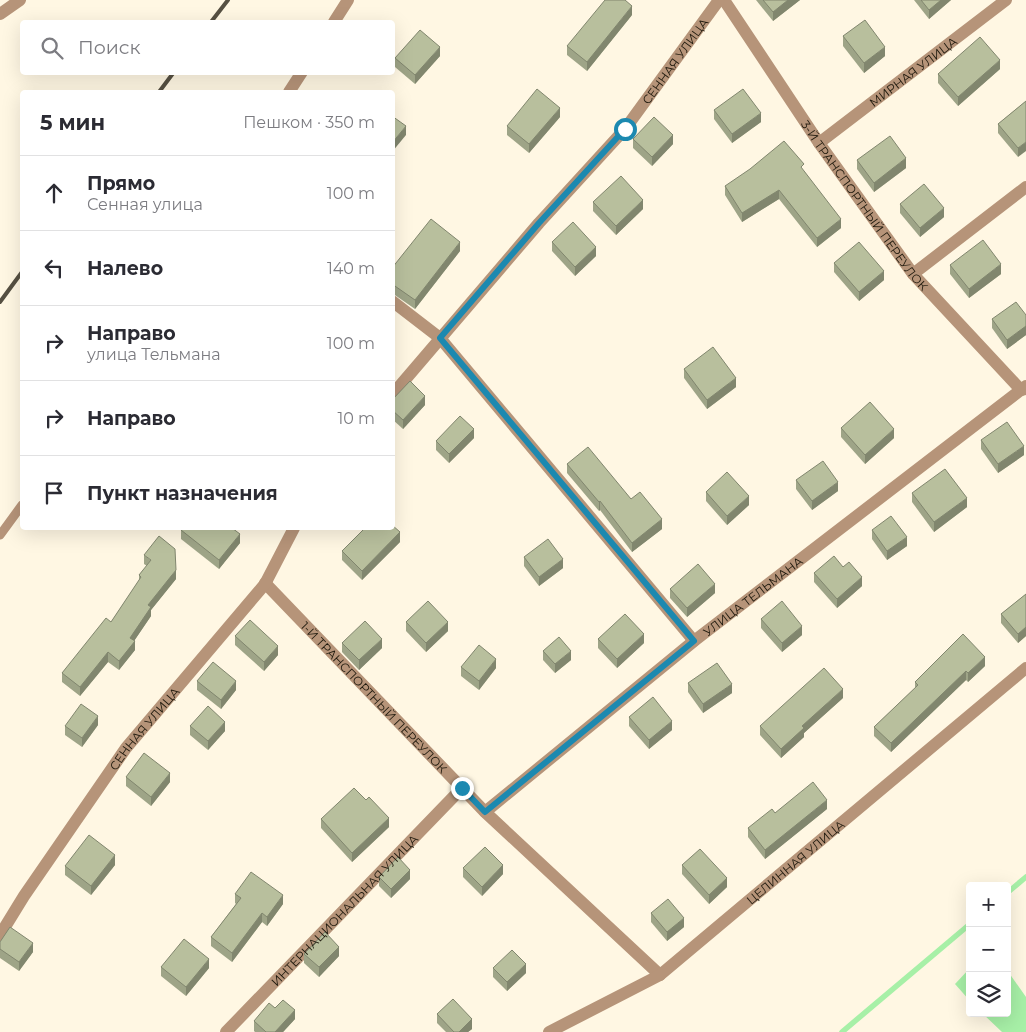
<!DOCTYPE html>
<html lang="ru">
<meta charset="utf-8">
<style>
:root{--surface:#fff;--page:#f2f2f3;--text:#2b2b33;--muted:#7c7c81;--line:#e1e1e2}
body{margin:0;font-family:Montserrat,sans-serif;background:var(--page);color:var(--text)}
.controls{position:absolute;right:15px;bottom:15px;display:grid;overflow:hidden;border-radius:5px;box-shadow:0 5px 20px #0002}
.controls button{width:45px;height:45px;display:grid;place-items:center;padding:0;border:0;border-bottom:1px solid var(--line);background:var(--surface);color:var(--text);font:25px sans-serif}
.stop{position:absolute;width:15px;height:15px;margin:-11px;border:4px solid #1c89b0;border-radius:50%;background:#fff}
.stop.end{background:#1c89b0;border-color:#fff;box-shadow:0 1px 5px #0008}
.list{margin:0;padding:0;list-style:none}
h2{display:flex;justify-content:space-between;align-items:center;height:65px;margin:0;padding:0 20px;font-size:21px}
h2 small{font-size:16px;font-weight:400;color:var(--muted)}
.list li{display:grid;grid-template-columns:32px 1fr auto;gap:15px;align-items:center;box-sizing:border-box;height:75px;padding:0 20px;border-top:1px solid var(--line)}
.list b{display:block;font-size:19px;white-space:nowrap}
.list p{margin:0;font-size:16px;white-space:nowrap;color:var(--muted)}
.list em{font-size:16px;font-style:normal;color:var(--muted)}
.icon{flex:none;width:28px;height:28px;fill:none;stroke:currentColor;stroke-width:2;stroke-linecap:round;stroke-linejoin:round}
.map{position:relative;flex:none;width:1026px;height:1032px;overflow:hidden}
.search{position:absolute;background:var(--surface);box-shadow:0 5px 20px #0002;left:20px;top:20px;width:375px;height:55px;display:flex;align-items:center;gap:12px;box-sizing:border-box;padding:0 18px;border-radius:5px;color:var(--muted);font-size:19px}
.panel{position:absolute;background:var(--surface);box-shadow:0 5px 20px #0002;left:20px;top:90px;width:375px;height:440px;border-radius:5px}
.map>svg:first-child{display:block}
</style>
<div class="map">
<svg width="1026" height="1032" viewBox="0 0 1026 1032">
<rect width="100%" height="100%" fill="#fff7e3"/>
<g fill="#a7f0a7">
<path d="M970,968V1001L955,984Z"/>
<path d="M1007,970L1026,997V1032H1002L982,1013H1007Z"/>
</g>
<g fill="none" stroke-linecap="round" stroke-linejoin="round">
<g stroke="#a7f0a7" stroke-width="5.5">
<path d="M1007,893L1026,877"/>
<path d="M842,1032L970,924"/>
</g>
<path stroke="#b69479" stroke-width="9" d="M0,535L22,505"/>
<g stroke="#b69479" stroke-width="12">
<path id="s1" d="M724,0L819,143L913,274L1021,390L1026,389"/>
<path d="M0,14L20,0"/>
<path d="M334,22L348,0"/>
<path d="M289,92L302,72"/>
<path id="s2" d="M819,143L1006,0"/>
<path d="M913,274L1026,187"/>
<path d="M392,301L440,338L694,641"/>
<path id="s3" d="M392,395L539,223L625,129L719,0"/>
<path id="s4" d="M265,583L485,812L660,975"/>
<path id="s5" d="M485,812L694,641L1026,386"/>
<path id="s6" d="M0,935L24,896L126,748L265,584L294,528"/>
<path id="s7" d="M226,1032L462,788"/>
<path id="s8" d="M549,1032L660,975L1026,668"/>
</g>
<g stroke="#565042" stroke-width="4">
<path d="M211,22L228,0"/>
<path d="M159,92L174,72"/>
<path d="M0,302L22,272"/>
</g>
</g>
<g fill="#9ea487">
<path d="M756,0H800L773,21Z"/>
<path d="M914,0H951L929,19Z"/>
<path d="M632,15L587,71L567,55V46Z"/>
<path d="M843,36L885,56L864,73L843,46Z"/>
<path d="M440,56L415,84L395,67V58Z"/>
<path d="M1000,69L958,106L938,83V74Z"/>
<path d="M1026,101L1018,157L998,133V124Z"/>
<path d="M714,110L761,122L732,143L714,119Z"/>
<path d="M560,117L529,153L507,135V126Z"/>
<path d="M633,139L673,144L652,166L633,148Z"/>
<path d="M857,160L906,168L874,192L857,169Z"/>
<path d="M804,171L841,228L817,247L779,199L742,222L725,195V186Z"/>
<path d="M593,202L643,209L616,235L593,211Z"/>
<path d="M900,204L944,217L920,237L900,213Z"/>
<path d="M552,242L596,256L575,276L552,251Z"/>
<path d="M460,251L415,309L392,293V268Z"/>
<path d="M834,263L884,280L859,301L834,272Z"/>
<path d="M950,265L1001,274L969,298L950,274Z"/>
<path d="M1026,315V335L1007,349L992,328V319Z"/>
<path d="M684,369L736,387L707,409L684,378Z"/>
<path d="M392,400L425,405L403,429L392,419Z"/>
<path d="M841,428L894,438L865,464L841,437Z"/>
<path d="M474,438L449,463L436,450V441Z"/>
<path d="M981,440L1024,455L998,473L981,449Z"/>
<path d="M567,464L631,499L662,529L632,552L600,510L599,511L567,473Z"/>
<path d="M796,480L838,491L812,510L796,489Z"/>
<path d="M706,492L749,505L727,525L706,501Z"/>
<path d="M912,493L967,507L934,532L912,502Z"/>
<path d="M181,530L240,543L219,569L181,539Z"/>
<path d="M872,530L907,546L887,560L872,539Z"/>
<path d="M400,542L362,580L342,560V551Z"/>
<path d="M144,555L176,579L151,610V616L134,641L135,650L119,670L108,662L80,696L62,682V673L111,622L139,581V575L147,566L144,564Z"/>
<path d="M524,557L563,568L539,586L524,566Z"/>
<path d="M814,573L862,586L837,608L814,582Z"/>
<path d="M670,589L715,593L687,617L670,598Z"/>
<path d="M1026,594V636L1018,643L1001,623V614Z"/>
<path d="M761,619L802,635L782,652L761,628Z"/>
<path d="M406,622L448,631L426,652L406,631Z"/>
<path d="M235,636L278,655L264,671L235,645Z"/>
<path d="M598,639L644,643L617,668L598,648Z"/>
<path d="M342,643L382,648L359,670L342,652Z"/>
<path d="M543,651L571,660L555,673L543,660Z"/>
<path d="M985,666L968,682L966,680L891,752L874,736V727L915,688V682Z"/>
<path d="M461,667L496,668L479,690L461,676Z"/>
<path d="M197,681L236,690L221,709L197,690Z"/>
<path d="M688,683L732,693L703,713L688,692Z"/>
<path d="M843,698L804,733V737L781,758L760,735V726Z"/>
<path d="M629,717L672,730L649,749L629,726Z"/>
<path d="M98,725L82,747L65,735V726Z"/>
<path d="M190,726L225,731L208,750L190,735Z"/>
<path d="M126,777L170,782L151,806L126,786Z"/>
<path d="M366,800L389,827L352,862L321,828V819Z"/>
<path d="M827,809L765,859L748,837V828Z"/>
<path d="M115,865L91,895L65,875V866Z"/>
<path d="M682,865L727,887L709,904L682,874Z"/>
<path d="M463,868L503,874L482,896L463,877Z"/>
<path d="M379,877L410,879L391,898L379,886Z"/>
<path d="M235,894L283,904L267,926L262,922L232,962L211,946V937L236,904L235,903Z"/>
<path d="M651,913L684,927L667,941L651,922Z"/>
<path d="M0,942L33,952L19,971L0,958Z"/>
<path d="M304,954L339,956L319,977L304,963Z"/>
<path d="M161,967L209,968L186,996L161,976Z"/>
<path d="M493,968L526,973L507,991L493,977Z"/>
<path d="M275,1008L295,1019L283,1032H255L254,1031V1021Z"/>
<path d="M437,1014L472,1029L468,1032H446L437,1023Z"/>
</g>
<g fill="#81866e">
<path d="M788,0H800L773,21V12Z"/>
<path d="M941,0H951L929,19V10Z"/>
<path d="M632,6V15L587,71V62Z"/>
<path d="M440,47V56L415,84V75Z"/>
<path d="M885,47V56L864,73V63Z"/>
<path d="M1000,60V69L958,106V97Z"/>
<path d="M560,108V117L529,153V144Z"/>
<path d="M761,113V122L732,143V134Z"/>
<path d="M406,126V135L392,152V143Z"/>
<path d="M673,135V144L652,166V157Z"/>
<path d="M1026,142V151L1018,157V148Z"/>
<path d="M906,158V168L874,192V183Z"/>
<path d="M779,190V199L742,222V213Z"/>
<path d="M643,200V209L616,235V226Z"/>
<path d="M944,208V217L920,237V228Z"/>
<path d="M841,219V228L817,247V238Z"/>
<path d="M460,242V251L415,309V300Z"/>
<path d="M596,247V256L575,276V267Z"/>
<path d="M1001,264V274L969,298V289Z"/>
<path d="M884,271V280L859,301V292Z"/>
<path d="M1026,326V335L1007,349V340Z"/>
<path d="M736,378V387L707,409V400Z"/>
<path d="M425,396V405L403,429V420Z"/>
<path d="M474,429V438L449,463V454Z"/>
<path d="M894,429V438L865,464V455Z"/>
<path d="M1024,446V455L998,473V464Z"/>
<path d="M838,482V491L812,510V501Z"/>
<path d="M749,496V505L727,525V516Z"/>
<path d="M967,498V507L934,532V522Z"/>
<path d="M600,501V510L599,511V502Z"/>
<path d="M662,519V529L632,552V543Z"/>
<path d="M400,532V542L362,580V571Z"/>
<path d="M240,534V543L219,569V560Z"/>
<path d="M907,537V546L887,560V551Z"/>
<path d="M563,559V568L539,586V577Z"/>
<path d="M176,570V579L151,610V616L132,644L135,641V650L119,670V661L130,638L148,605Z"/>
<path d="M862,577V586L837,608V599Z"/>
<path d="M715,584V593L687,617V608Z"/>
<path d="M448,622V631L426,652V643Z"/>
<path d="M802,626V635L782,652V643Z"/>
<path d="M1026,627V636L1018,643V634Z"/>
<path d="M644,634V643L617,668V659Z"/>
<path d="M382,639V648L359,670V660Z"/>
<path d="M278,646V655L264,671V662Z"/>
<path d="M571,651V660L555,673V664Z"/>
<path d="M108,652V662L80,696V687Z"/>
<path d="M985,657V666L968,682V673Z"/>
<path d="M496,659V668L479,690V681Z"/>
<path d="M966,671V680L891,752V743Z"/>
<path d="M236,681V690L221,709V700Z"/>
<path d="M732,684V693L703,713V704Z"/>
<path d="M843,689V698L804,733V737L781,758V749L802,726Z"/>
<path d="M98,716V725L82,747V738Z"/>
<path d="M672,721V730L649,749V740Z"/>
<path d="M225,722V731L208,750V741Z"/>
<path d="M170,773V782L151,806V797Z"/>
<path d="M827,800V809L765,859V850Z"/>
<path d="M389,818V827L352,862V853Z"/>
<path d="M115,855V865L91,895V886Z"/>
<path d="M503,865V874L482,896V887Z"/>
<path d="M410,870V879L391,898V889Z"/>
<path d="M727,878V887L709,904V895Z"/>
<path d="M283,895V904L267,926V917Z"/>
<path d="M262,913V922L232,962V953Z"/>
<path d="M684,918V927L667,941V932Z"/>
<path d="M33,943V952L19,971V962Z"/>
<path d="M339,947V956L319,977V967Z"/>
<path d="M209,959V968L186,996V987Z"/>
<path d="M526,964V973L507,991V982Z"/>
<path d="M295,1010V1019L283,1032H275Z"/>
<path d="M472,1019V1029L468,1032H459Z"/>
</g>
<g fill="#b8bf9d" stroke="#81866e">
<path d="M605,0H625L632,6L587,62L567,46Z"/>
<path d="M763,0H788L773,12Z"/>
<path d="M921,0H941L929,10Z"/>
<path d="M865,20L885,47L864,63L843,36Z"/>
<path d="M420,30L440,47L415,75L395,58Z"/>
<path d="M980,37L1000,60L958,97L938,74Z"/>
<path d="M537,89L560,108L529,144L507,126Z"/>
<path d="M743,89L761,113L732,134L714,110Z"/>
<path d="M1026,101V142L1018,148L998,124Z"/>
<path d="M392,116L406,126L392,143Z"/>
<path d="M654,117L673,135L652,157L633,139Z"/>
<path d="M890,136L906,158L874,183L857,160Z"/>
<path d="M784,141L804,164L801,167L841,219L817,238L779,190L742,213L725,186L750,169Z"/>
<path d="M621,176L643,200L616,226L593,202Z"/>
<path d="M924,184L944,208L920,228L900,204Z"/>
<path d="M431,219L460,242L415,300L392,284V268Z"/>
<path d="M573,222L596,247L575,267L552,242Z"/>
<path d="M983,240L1001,264L969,289L950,265Z"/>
<path d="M859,242L884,271L859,292L834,263Z"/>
<path d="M1016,302L1026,315V326L1007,340L992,319Z"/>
<path d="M713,347L736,378L707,400L684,369Z"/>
<path d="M410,381L425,396L403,420L392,410V400Z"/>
<path d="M870,402L894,429L865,455L841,428Z"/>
<path d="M460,416L474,429L449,454L436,441Z"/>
<path d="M1007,422L1024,446L998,464L981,440Z"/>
<path d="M588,447L631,499L640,492L662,519L632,543L600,501L599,502L567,464Z"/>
<path d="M823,461L838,482L812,501L796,480Z"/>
<path d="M945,469L967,498L934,522L912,493Z"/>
<path d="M727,472L749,496L727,516L706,492Z"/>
<path d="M891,516L907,537L887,551L872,530Z"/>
<path d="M392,525L400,532L362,571L342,551L365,528H392Z"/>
<path d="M183,528H232L240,534L219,560L181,530Z"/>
<path d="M159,536L175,549L176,570L148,605L151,607L130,638L135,641L119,661L108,652L80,687L62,673L106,618L111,622L141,577L139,575L151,560L144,555Z"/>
<path d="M548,539L563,559L539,577L524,557Z"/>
<path d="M834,556L843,567L849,562L862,577L837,599L814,573Z"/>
<path d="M698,564L715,584L687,608L670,589Z"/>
<path d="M1026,594V627L1018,634L1001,614Z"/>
<path d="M428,601L448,622L426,643L406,622Z"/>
<path d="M782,601L802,626L782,643L761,619Z"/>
<path d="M625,614L644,634L617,659L598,639Z"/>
<path d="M250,620L278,646L264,662L235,636Z"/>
<path d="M365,621L382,639L359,660L342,643Z"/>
<path d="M963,634L985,657L968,673L966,671L891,743L874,727L918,685L915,682Z"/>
<path d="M559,637L571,651L555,664L543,651Z"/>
<path d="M479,645L496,659L479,681L461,667Z"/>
<path d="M213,662L236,681L221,700L197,681Z"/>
<path d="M717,663L732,684L703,704L688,683Z"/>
<path d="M824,668L843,689L802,726L804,728L781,749L760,726Z"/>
<path d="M653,697L672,721L649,740L629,717Z"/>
<path d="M81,704L98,716L82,738L65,726Z"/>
<path d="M208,706L225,722L208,741L190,726Z"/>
<path d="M144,753L170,773L151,797L126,777Z"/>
<path d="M813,782L827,800L765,850L748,828L772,809L775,813Z"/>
<path d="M354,788L366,800L369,797L389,818L352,853L321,819Z"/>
<path d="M89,835L115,855L91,886L65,866Z"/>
<path d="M485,847L503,865L482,887L463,868Z"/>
<path d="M700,849L727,878L709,895L682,865Z"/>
<path d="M398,857L410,870L391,889L379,877Z"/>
<path d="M251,872L283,895L267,917L262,913L232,953L211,937L241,898L235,894Z"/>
<path d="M668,899L684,918L667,932L651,913Z"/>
<path d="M10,927L33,943L19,962L0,949V942Z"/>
<path d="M325,932L339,947L319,967L304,954Z"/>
<path d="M184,939L209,959L186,987L161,967Z"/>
<path d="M512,950L526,964L507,982L493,968Z"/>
<path d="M453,999L472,1019L459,1032H454L437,1014Z"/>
<path d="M283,1000L295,1010L275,1032H266L254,1021L269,1003L275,1008Z"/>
</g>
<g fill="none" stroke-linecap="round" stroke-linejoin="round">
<path stroke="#1c89b0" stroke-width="6" d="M462,788L485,812L694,641L440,338L539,223L625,129"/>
</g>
<g text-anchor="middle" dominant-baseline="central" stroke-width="5" stroke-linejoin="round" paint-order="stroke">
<g font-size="12" fill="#1d180c" stroke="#fff">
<text stroke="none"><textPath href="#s3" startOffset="438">СЕННАЯ УЛИЦА</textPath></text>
<text stroke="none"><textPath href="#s2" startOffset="118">МИРНАЯ УЛИЦА</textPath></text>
<text stroke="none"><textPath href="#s1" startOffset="249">3-Й ТРАНСПОРТНЫЙ ПЕРЕУЛОК</textPath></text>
<text stroke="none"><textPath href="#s5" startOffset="344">УЛИЦА ТЕЛЬМАНА</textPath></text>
<text stroke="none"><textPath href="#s4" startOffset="158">1-Й ТРАНСПОРТНЫЙ ПЕРЕУЛОК</textPath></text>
<text stroke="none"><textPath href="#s6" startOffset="252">СЕННАЯ УЛИЦА</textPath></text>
<text stroke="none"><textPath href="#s8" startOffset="301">ЦЕЛИННАЯ УЛИЦА</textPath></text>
<text stroke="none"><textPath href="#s7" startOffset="170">ИНТЕРНАЦИОНАЛЬНАЯ УЛИЦА</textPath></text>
</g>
</g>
</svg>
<div class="controls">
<button>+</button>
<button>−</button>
<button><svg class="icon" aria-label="layers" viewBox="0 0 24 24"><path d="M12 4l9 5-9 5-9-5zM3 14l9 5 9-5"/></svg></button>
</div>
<div class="stop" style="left:625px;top:129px"></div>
<div class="stop end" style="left:462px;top:788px"></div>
<div class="search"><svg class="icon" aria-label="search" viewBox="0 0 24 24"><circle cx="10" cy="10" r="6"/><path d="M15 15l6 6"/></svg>Поиск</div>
<section class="panel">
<h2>5 мин<small>Пешком · 350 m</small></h2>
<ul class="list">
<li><svg class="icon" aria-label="ahead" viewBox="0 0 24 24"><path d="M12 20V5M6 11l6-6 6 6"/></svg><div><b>Прямо</b><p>Сенная улица</p></div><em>100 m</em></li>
<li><svg class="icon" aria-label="left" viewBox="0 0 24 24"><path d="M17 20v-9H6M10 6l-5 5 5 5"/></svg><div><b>Налево</b></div><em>140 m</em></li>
<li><svg class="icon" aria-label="right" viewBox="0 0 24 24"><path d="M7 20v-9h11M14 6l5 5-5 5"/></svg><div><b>Направо</b><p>улица Тельмана</p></div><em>100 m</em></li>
<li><svg class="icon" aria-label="right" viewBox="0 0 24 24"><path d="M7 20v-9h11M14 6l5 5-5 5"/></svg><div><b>Направо</b></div><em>10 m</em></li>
<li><svg class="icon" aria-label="arrive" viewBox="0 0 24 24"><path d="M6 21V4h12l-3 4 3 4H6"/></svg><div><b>Пункт назначения</b></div></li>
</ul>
</section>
</div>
